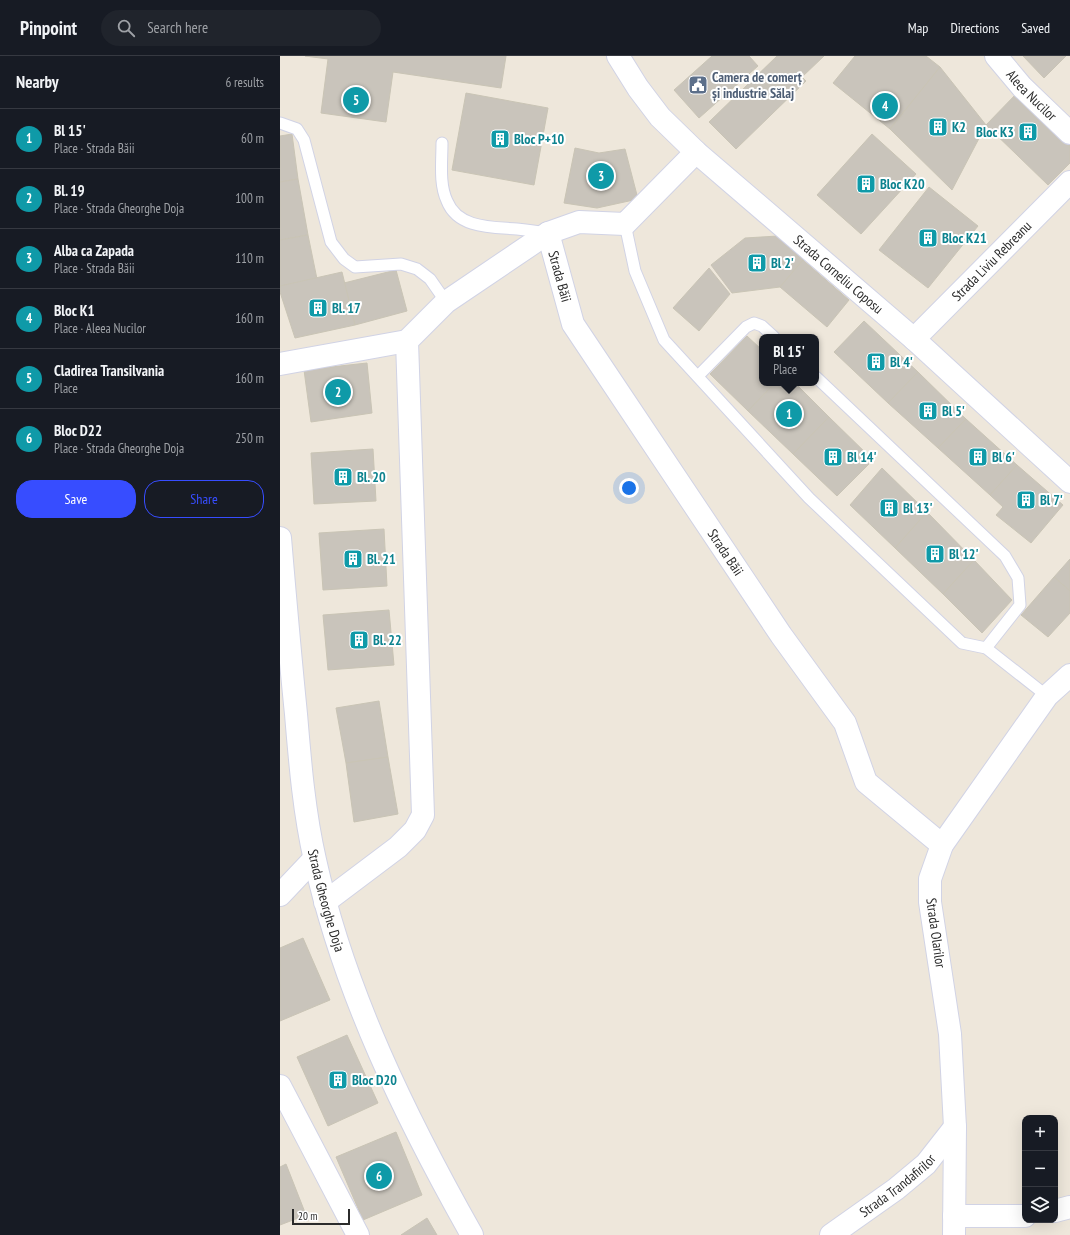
<!DOCTYPE html>
<meta charset="utf-8">
<style>
:root{--surface:#171b24;--page:#20242c;--text:#f1f3f6;--muted:#9ea1a6;--line:#363941;--accent:#374dff}
body{margin:0;font-family:"PT Sans Narrow",sans-serif;background:var(--page);color:var(--text)}
.controls{position:absolute;right:12px;bottom:12px;display:grid;overflow:hidden;border-radius:8px;box-shadow:0 4px 16px #0002}
.controls button{width:36px;height:36px;display:grid;place-items:center;padding:0;border:0;border-bottom:1px solid var(--line);background:var(--surface);color:var(--text);font:20px sans-serif}
.scale{position:absolute;left:12px;bottom:10px;width:58px;box-sizing:border-box;padding-left:4px;border:2px solid #2b2b2b;border-top:0;font-size:11px;line-height:14px;white-space:nowrap;color:#2b2b2b;-webkit-text-stroke:3px #fff;paint-order:stroke}
.you{position:absolute;left:349px;top:432px;width:14px;height:14px;margin:-10px;border:3px solid #fff;border-radius:50%;background:#1a73e8;box-shadow:0 0 0 6px #1a73e833}
.badge{display:grid;place-items:center;width:26px;height:26px;border-radius:50%;background:var(--accent);color:#fff;font-size:13px;font-weight:700}
.pin{position:absolute;translate:-50% -50%;border:2px solid #fff;box-shadow:0 1px 4px #0006}
.popup{position:absolute;left:479px;top:278px;width:60px;height:52px;box-sizing:border-box;display:grid;place-content:center;border-radius:8px;background:var(--surface);filter:drop-shadow(0 1px 3px #0005);font-size:13px;white-space:nowrap;color:var(--muted)}
.popup b{font-size:15px;color:var(--text)}
.popup::after{content:'';position:absolute;left:50%;top:100%;margin-left:-8px;border:8px solid transparent;border-top-color:var(--surface)}
.list{margin:0;padding:0;list-style:none}
h2{display:flex;justify-content:space-between;align-items:center;height:52px;margin:0;padding:0 16px;font-size:17px}
h2 small{font-size:13px;font-weight:400;color:var(--muted)}
.list li{display:grid;grid-template-columns:26px 1fr auto;gap:12px;align-items:center;box-sizing:border-box;height:60px;padding:0 16px;border-top:1px solid var(--line)}
.list b{display:block;font-size:15px;white-space:nowrap}
.list p{margin:0;font-size:13px;white-space:nowrap;color:var(--muted)}
.list em{font-size:13px;font-style:normal;color:var(--muted)}
.actions{display:flex;gap:8px;padding:12px 16px}
.actions a{flex:1;padding:9px 0;border:1px solid var(--accent);border-radius:16px;text-align:center;font-size:14px;color:var(--accent)}
.actions .main{background:var(--accent);color:#fff}
.icon{flex:none;width:22px;height:22px;fill:none;stroke:currentColor;stroke-width:2;stroke-linecap:round;stroke-linejoin:round}
.map{position:relative;flex:none;width:790px;height:1179px;overflow:hidden}
header{display:flex;align-items:center;gap:24px;box-sizing:border-box;height:56px;padding:0 20px;background:var(--surface);border-bottom:1px solid var(--line)}
header strong{font-size:19px}
nav{display:flex;gap:22px;margin-inline-start:auto;font-size:14px}
.search{width:280px;height:36px;background:var(--page);display:flex;align-items:center;gap:10px;box-sizing:border-box;padding:0 14px;border-radius:22px;color:var(--muted);font-size:15px}
main{display:flex}
aside{flex:1;background:var(--surface)}
.map>svg:first-child{display:block}
</style>
<header>
<strong>Pinpoint</strong>
<div class="search"><svg class="icon" aria-label="search" viewBox="0 0 24 24"><circle cx="10" cy="10" r="6"/><path d="M15 15l6 6"/></svg>Search here</div>
<nav><a>Map</a><a>Directions</a><a>Saved</a></nav>
</header>
<main>
<aside>
<h2>Nearby<small>6 results</small></h2>
<ul class="list">
<li><span class="badge" style="background:#0f9aa8">1</span><div><b>Bl 15'</b><p>Place · Strada Băii</p></div><em>60 m</em></li>
<li><span class="badge" style="background:#0f9aa8">2</span><div><b>Bl. 19</b><p>Place · Strada Gheorghe Doja</p></div><em>100 m</em></li>
<li><span class="badge" style="background:#0f9aa8">3</span><div><b>Alba ca Zapada</b><p>Place · Strada Băii</p></div><em>110 m</em></li>
<li><span class="badge" style="background:#0f9aa8">4</span><div><b>Bloc K1</b><p>Place · Aleea Nucilor</p></div><em>160 m</em></li>
<li><span class="badge" style="background:#0f9aa8">5</span><div><b>Cladirea Transilvania</b><p>Place</p></div><em>160 m</em></li>
<li><span class="badge" style="background:#0f9aa8">6</span><div><b>Bloc D22</b><p>Place · Strada Gheorghe Doja</p></div><em>250 m</em></li>
</ul>
<div class="actions"><a class="main">Save</a><a>Share</a></div>
</aside>
<div class="map">
<svg width="790" height="1179" viewBox="0 0 790 1179">
<rect width="100%" height="100%" fill="#eee7db"/>
<g fill="#c9c4bb" stroke="#c9c4b5">
<path d="M25,0H226L221,32L113,16L106,66L41,57L48,3Z"/>
<path d="M432,0H469L478,10L419,62L394,34Z"/>
<path d="M497,0H544L522,21L526,25L456,93L429,66Z"/>
<path d="M575,0H646L660,11L610,73L553,27Z"/>
<path d="M743,0H786L764,22Z"/>
<path d="M660,11L706,69L672,134L610,73Z"/>
<path d="M739,35L790,84V107L768,129L706,69Z"/>
<path d="M186,37L268,52L254,129L172,114Z"/>
<path d="M12,78L18,123L0,126V80Z"/>
<path d="M592,78L636,118L581,178L537,139Z"/>
<path d="M295,92L319,97L345,93L358,143L317,152L284,147Z"/>
<path d="M18,123L28,179L0,184V126Z"/>
<path d="M649,131L698,170L648,232L599,194Z"/>
<path d="M28,179L37,223L0,230V184Z"/>
<path d="M498,180L523,204L500,231L452,237L431,209L465,182Z"/>
<path d="M523,204L569,244L547,271L500,231Z"/>
<path d="M429,212L450,238L419,275L393,252Z"/>
<path d="M116,214L127,255L75,269L64,227Z"/>
<path d="M62,216L75,269L15,282L0,236V230Z"/>
<path d="M584,265L638,316L608,347L554,296Z"/>
<path d="M467,280L482,294V327H495L468,355L430,318Z"/>
<path d="M87,307L92,357L31,366L24,314Z"/>
<path d="M638,316L686,363L658,392L608,347Z"/>
<path d="M495,327H515L549,361L513,398L468,355Z"/>
<path d="M549,361L593,404L557,440L513,398Z"/>
<path d="M686,363L737,409L710,439L658,392Z"/>
<path d="M93,393L96,445L34,448L31,397Z"/>
<path d="M737,409L783,449L751,487L716,459L723,451L710,439Z"/>
<path d="M602,412L647,456L615,492L570,449Z"/>
<path d="M647,456L694,504L663,538L615,492Z"/>
<path d="M104,473L107,530L43,534L39,477Z"/>
<path d="M790,503V535L774,521Z"/>
<path d="M694,504L732,544L702,577L663,538Z"/>
<path d="M774,521L790,535V557L768,581L741,559Z"/>
<path d="M109,554L114,609L48,614L43,559Z"/>
<path d="M99,645L108,701L66,707L56,652Z"/>
<path d="M108,701L118,758L74,766L66,707Z"/>
<path d="M23,882L50,944L0,965V892Z"/>
<path d="M67,979L98,1047L48,1070L17,1001Z"/>
<path d="M116,1076L142,1139L83,1164L56,1101Z"/>
<path d="M6,1108L26,1159L0,1169V1111Z"/>
<path d="M147,1162L157,1179H121Z"/>
</g>
<g fill="none" stroke-linecap="round" stroke-linejoin="round">
<defs>
<g id="lane">
<path d="M0,67L17,73L24,84L51,186L64,203L75,211L121,208L137,213L150,223L166,246"/>
<path d="M162,87C162,106 159,128 167,145C178,173 213,171 237,173C247,174 256,175 265,177"/>
<path d="M345,168L355,215L384,284L529,442L682,587L706,592L767,640"/>
<path d="M418,320L466,271L474,267L482,270L494,281"/>
<path d="M536,321L725,500L738,522L740,549L706,592"/>
</g>
<g id="street">
<path id="s1" d="M716,0L742,31L790,77"/>
<path id="s2" d="M268,177L293,268L501,579L565,667L586,726L662,789"/>
<path id="s3" d="M634,283L790,126"/>
<path d="M0,308L127,285"/>
<path d="M0,839L34,803"/>
<path d="M45,846L118,791L135,774L143,759L127,285L166,246L268,177L299,166L345,168L416,96"/>
<path d="M0,1030L78,1179"/>
<path d="M775,1155L790,1151"/>
<path d="M674,1160H745"/>
<path id="s4" d="M551,1179L616,1133L646,1108L675,1071"/>
<path d="M674,1179L675,1071L670,978L650,846V823L662,789L767,640L790,619"/>
</g>
<g id="secondary">
<path id="s5" d="M338,0L358,32L380,61L416,96L634,283L790,426"/>
<path id="s6" d="M0,482C5,541 10,599 16,658C20,706 24,756 35,804C64,936 126,1062 192,1179"/>
</g>
</defs>
<use href="#lane" stroke="#d1d3e5" stroke-width="13"/>
<use href="#street" stroke="#d1d3e5" stroke-width="24"/>
<use href="#secondary" stroke="#d1d3e5" stroke-width="24"/>
<use href="#lane" stroke="#fff" stroke-width="11"/>
<use href="#street" stroke="#fff" stroke-width="22"/>
<use href="#secondary" stroke="#fff" stroke-width="22"/>
</g>
<defs>
<symbol id="civic-square" viewBox="-11 -11 22 22"><rect x="-9" y="-9" width="18" height="18" rx="4" fill="#5c6f8a" stroke="#fff"/><path d="M-.6-6.5H3V-4.5H.6V-3L4-1V1h2V6H-6V1h2V-1L-.6-3ZM-1.2 2.5V6h2.4V2.5Z" fill="#fff"/></symbol>
<symbol id="building-square" viewBox="-11 -11 22 22"><rect x="-9" y="-9" width="18" height="18" rx="4" fill="#0f9aa8" stroke="#fff"/><path d="M-4-6H4V6H1V3H-1V6H-4ZM-2.5-4.3h1.7v1.8h-1.7ZM.8-4.3h1.7v1.8H.8ZM-2.5-1h1.7V.8h-1.7ZM.8-1h1.7V.8H.8Z" fill="#fff"/></symbol>
</defs>
<g fill-rule="evenodd">
<use href="#civic-square" x="407" y="18" width="22" height="22"/>
<use href="#building-square" x="647" y="60" width="22" height="22"/>
<use href="#building-square" x="737" y="65" width="22" height="22"/>
<use href="#building-square" x="209" y="72" width="22" height="22"/>
<use href="#building-square" x="575" y="117" width="22" height="22"/>
<use href="#building-square" x="637" y="171" width="22" height="22"/>
<use href="#building-square" x="466" y="196" width="22" height="22"/>
<use href="#building-square" x="27" y="241" width="22" height="22"/>
<use href="#building-square" x="585" y="295" width="22" height="22"/>
<use href="#building-square" x="637" y="344" width="22" height="22"/>
<use href="#building-square" x="542" y="390" width="22" height="22"/>
<use href="#building-square" x="687" y="390" width="22" height="22"/>
<use href="#building-square" x="52" y="410" width="22" height="22"/>
<use href="#building-square" x="735" y="433" width="22" height="22"/>
<use href="#building-square" x="598" y="441" width="22" height="22"/>
<use href="#building-square" x="644" y="487" width="22" height="22"/>
<use href="#building-square" x="62" y="492" width="22" height="22"/>
<use href="#building-square" x="68" y="573" width="22" height="22"/>
<use href="#building-square" x="47" y="1013" width="22" height="22"/>
</g>
<g text-anchor="middle" dominant-baseline="central" stroke-width="4" stroke-linejoin="round" paint-order="stroke">
<g font-size="14" font-weight="bold" fill="#4e5e75" stroke="#fff" text-anchor="start">
<text x="432" y="21">Camera de comerț<tspan x="432" dy="16">și industrie Sălaj</tspan></text>
</g>
<g font-size="14" fill="#2b2b2b" stroke="#fff">
<text stroke="none"><textPath href="#s1" startOffset="53">Aleea Nucilor</textPath></text>
<text stroke="none"><textPath href="#s3" startOffset="110">Strada Liviu Rebreanu</textPath></text>
<text stroke="none"><textPath href="#s5" startOffset="312">Strada Corneliu Coposu</textPath></text>
<text stroke="none"><textPath href="#s2" startOffset="45">Strada Băii</textPath></text>
<text stroke="none"><textPath href="#s2" startOffset="369">Strada Băii</textPath></text>
<text stroke="none"><textPath href="#s6" startOffset="366">Strada Gheorghe Doja</textPath></text>
<text transform="translate(656 877) rotate(82)">Strada Olarilor</text>
<text stroke="none"><textPath href="#s4" startOffset="83">Strada Trandafirilor</textPath></text>
</g>
<g font-size="14" font-weight="bold" fill="#0d838f" stroke="#fff" text-anchor="start">
<text x="672" y="71">K2</text>
<text x="734" y="76" text-anchor="end">Bloc K3</text>
<text x="234" y="83">Bloc P+10</text>
<text x="600" y="128">Bloc K20</text>
<text x="662" y="182">Bloc K21</text>
<text x="491" y="207">Bl 2'</text>
<text x="52" y="252">Bl. 17</text>
<text x="610" y="306">Bl 4'</text>
<text x="662" y="355">Bl 5'</text>
<text x="567" y="401">Bl 14'</text>
<text x="712" y="401">Bl 6'</text>
<text x="77" y="421">Bl. 20</text>
<text x="760" y="444">Bl 7'</text>
<text x="623" y="452">Bl 13'</text>
<text x="669" y="498">Bl 12'</text>
<text x="87" y="503">Bl. 21</text>
<text x="93" y="584">Bl. 22</text>
<text x="72" y="1024">Bloc D20</text>
</g>
</g>
</svg>
<div class="controls">
<button>+</button>
<button>−</button>
<button><svg class="icon" aria-label="layers" viewBox="0 0 24 24"><path d="M12 4l9 5-9 5-9-5zM3 14l9 5 9-5"/></svg></button>
</div>
<div class="scale">20 m</div>
<div class="you"></div>
<div class="pin badge" style="left:509px;top:358px;background:#0f9aa8">1</div>
<div class="popup"><b>Bl 15'</b>Place</div>
<div class="pin badge" style="left:58px;top:336px;background:#0f9aa8">2</div>
<div class="pin badge" style="left:321px;top:120px;background:#0f9aa8">3</div>
<div class="pin badge" style="left:605px;top:50px;background:#0f9aa8">4</div>
<div class="pin badge" style="left:76px;top:44px;background:#0f9aa8">5</div>
<div class="pin badge" style="left:99px;top:1120px;background:#0f9aa8">6</div>
</div>
</main>
